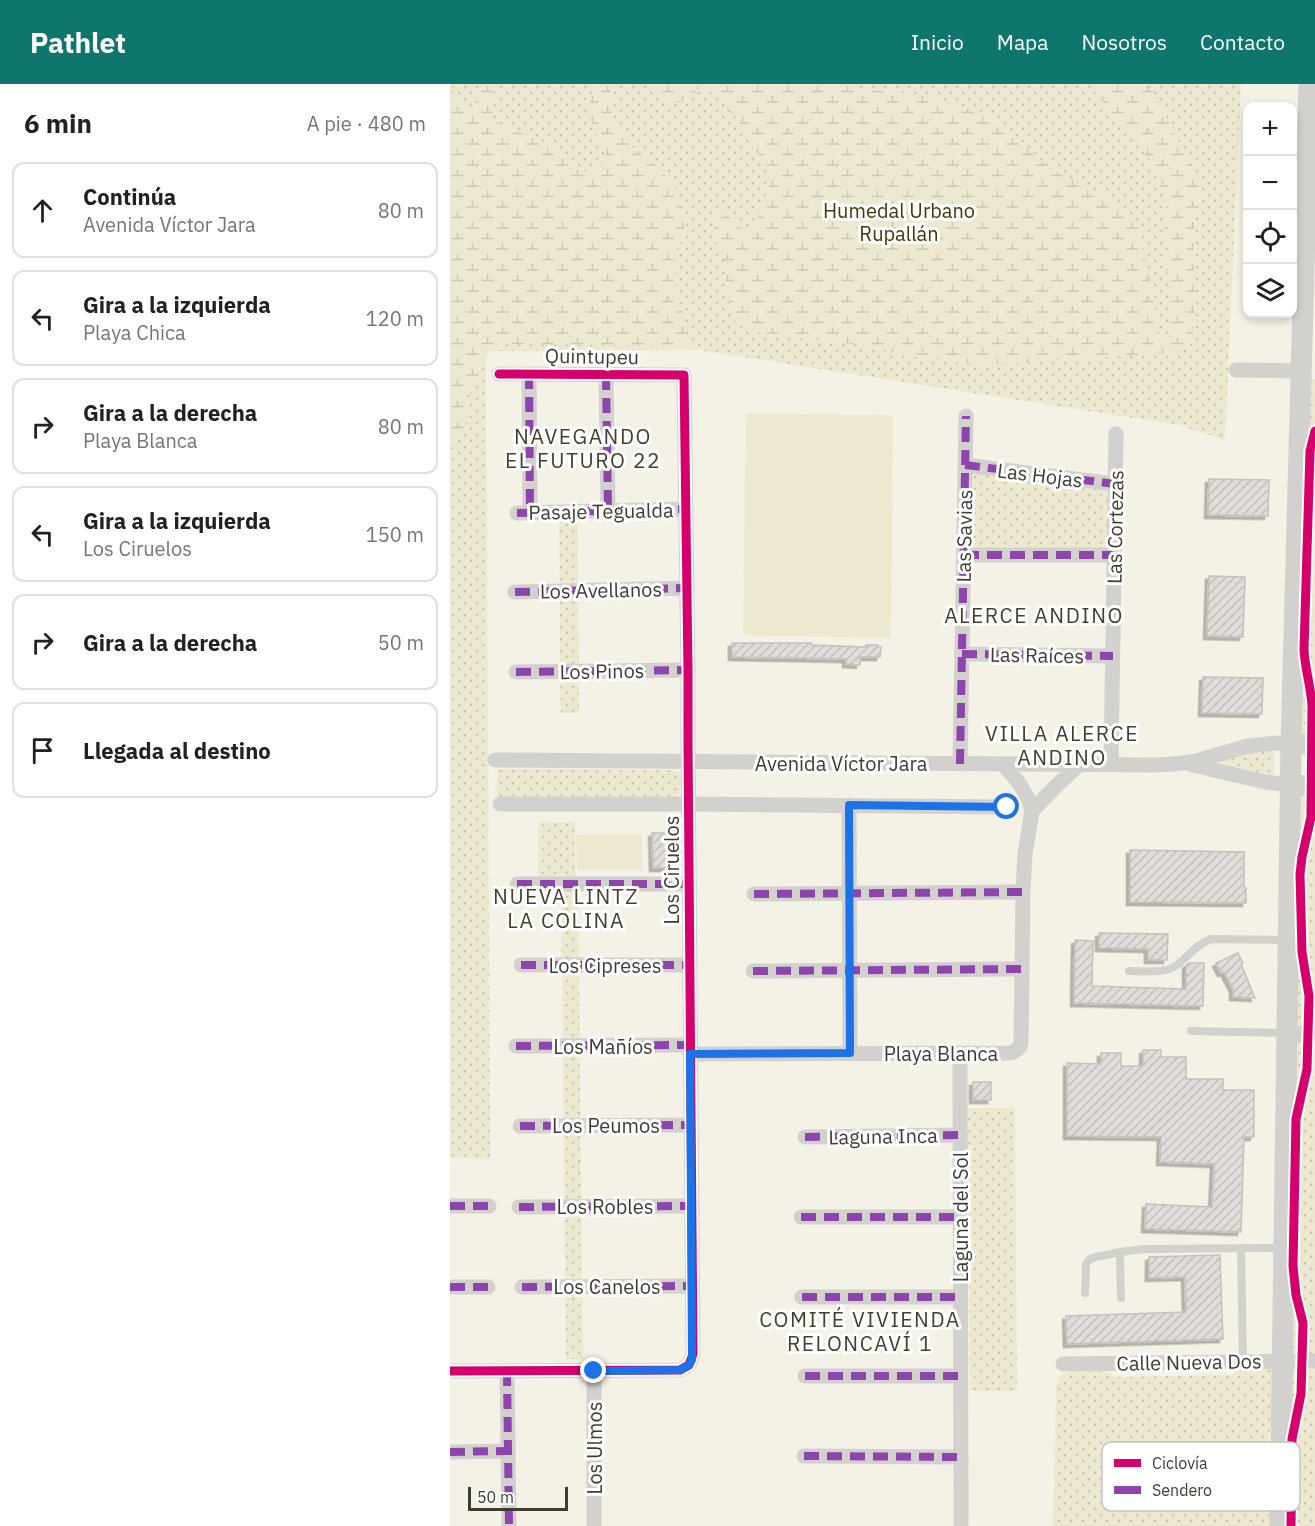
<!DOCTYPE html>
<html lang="es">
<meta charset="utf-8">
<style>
:root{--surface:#fff;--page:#f2f2f2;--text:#202124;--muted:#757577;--line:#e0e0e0;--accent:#0f766e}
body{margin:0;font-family:"IBM Plex Sans",sans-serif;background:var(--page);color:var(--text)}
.controls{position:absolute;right:18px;top:18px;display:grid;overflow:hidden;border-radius:12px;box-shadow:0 3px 9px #0003}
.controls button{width:54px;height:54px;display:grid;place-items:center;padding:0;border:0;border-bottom:2px solid var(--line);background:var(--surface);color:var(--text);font:30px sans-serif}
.scale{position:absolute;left:18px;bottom:15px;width:100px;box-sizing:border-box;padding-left:6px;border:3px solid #3d3c33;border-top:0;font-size:16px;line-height:21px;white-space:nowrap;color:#3d3c33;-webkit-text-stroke:4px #fff;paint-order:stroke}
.stop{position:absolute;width:18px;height:18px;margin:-14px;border:4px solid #1a73e8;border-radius:50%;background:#fff}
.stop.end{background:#1a73e8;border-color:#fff;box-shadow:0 2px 6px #0008}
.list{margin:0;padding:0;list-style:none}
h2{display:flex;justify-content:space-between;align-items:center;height:78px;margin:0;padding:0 24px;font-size:26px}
h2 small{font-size:20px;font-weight:400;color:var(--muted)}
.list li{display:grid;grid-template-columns:39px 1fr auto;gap:18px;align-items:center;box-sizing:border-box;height:96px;margin:0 12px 12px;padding:0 12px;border:2px solid var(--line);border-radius:12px}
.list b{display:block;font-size:22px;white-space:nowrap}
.list p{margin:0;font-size:20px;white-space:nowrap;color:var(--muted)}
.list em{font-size:20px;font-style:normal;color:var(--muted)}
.icon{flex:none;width:33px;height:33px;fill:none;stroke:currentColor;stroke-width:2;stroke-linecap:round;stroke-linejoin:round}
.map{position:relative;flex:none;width:865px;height:1442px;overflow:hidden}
header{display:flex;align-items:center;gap:36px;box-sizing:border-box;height:84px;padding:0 30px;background:var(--accent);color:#fff}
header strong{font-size:28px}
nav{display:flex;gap:33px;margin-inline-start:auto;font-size:21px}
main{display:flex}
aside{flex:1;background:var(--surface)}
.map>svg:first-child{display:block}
</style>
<header>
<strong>Pathlet</strong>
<nav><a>Inicio</a><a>Mapa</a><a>Nosotros</a><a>Contacto</a></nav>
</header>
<main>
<aside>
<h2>6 min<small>A pie · 480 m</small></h2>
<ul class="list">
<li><svg class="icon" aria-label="ahead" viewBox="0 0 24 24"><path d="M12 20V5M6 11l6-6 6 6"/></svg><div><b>Continúa</b><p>Avenida Víctor Jara</p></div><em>80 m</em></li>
<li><svg class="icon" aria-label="left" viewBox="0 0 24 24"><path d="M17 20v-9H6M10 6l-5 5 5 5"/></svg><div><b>Gira a la izquierda</b><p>Playa Chica</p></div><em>120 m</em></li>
<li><svg class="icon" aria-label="right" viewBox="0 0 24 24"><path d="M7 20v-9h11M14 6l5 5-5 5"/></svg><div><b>Gira a la derecha</b><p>Playa Blanca</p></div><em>80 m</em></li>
<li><svg class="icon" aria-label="left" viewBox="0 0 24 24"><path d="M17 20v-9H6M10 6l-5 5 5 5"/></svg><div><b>Gira a la izquierda</b><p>Los Ciruelos</p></div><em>150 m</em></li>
<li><svg class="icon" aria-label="right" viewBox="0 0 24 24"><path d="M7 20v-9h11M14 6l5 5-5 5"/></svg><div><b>Gira a la derecha</b></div><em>50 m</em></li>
<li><svg class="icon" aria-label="arrive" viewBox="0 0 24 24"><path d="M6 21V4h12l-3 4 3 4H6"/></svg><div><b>Llegada al destino</b></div></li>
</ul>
</aside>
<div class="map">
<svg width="865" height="1442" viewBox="0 0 865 1442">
<defs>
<pattern id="green-dots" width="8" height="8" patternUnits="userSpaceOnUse" patternTransform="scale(1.5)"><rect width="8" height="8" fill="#ede9d0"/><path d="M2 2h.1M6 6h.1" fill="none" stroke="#ccc9b3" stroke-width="1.8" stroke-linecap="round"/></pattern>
<pattern id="wetland-marsh" width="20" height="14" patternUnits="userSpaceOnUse" patternTransform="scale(1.5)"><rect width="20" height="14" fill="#ede9d0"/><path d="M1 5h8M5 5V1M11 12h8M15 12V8" fill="none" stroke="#ccc9b3"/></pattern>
<pattern id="building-hatch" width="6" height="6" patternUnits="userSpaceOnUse" patternTransform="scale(1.5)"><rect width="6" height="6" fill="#e1dcda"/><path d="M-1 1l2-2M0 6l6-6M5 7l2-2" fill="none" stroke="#c2bebc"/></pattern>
<filter id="shadow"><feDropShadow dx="-3.5" dy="3.5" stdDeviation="0" flood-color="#0004"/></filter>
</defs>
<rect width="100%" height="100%" fill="#f4f2e6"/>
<g fill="url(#green-dots)">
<path d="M0,0H791L775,356L728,341L248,266L36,267L40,1075L0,1074Z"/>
<path d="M860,295H865V652L850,650Z"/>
<path d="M525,388L651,404L656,407L659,411L658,465H521L522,390Z"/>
<path d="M109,433H128V500H110Z"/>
<path d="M110,512H128L129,580H110Z"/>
<path d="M110,592H129V629H111Z"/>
<path d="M824,667V692L784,683L770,677L790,670Z"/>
<path d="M47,685L221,686L230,689C230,698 233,709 224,713L47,714Z"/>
<path d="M865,709V941L846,940L848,710Z"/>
<path d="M88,738H125L126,796H88Z"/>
<path d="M111,805H128L133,1275H116Z"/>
<path d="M849,955H865V1269L858,1271L842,1269L844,958Z"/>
<path d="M518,1024H565L567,1307H520Z"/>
<path d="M863,1283L865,1285V1442H836L839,1285Z"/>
<path d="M789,1285H820L823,1286L825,1294C822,1326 818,1359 818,1391C818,1408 822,1425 821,1442H603L606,1301L611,1291L619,1288L654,1287L660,1289L663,1293L782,1291Z"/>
</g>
<g fill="url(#wetland-marsh)">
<path d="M0,0H2C4,12 6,19 17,26C26,22 28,9 31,0H46L42,31L45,38L101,61L115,72L126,85L138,88L152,84L156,69L144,45L140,31V19L144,0H160L162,29L166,42L184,65L207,82L228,108L235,145L226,174L225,199L234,234L239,262L47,260L33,276L18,317L17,336L0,373Z"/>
<path d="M197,0H398L402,3L477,12L544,33L593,78L614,92L642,106L662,114L689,144L710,252L720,249V227L714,148L717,119L699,75L639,0H695L703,8L739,78L749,100L743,161L746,221L740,265L716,269L550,280L510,279L467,273L402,260L320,251L298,246L286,239L280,227L272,168L266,156L264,139L267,130L273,128L283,136L295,149L300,150L306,142L311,118L319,106L320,94L312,74L303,64L299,51L292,40L272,17L257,5H248C235,18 232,20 213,18Z"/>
</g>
<g fill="#ede9d0">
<path d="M296,329L443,331L441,554L293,551Z"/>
<path d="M192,750V786H127L126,751Z"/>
</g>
<g fill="url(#building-hatch)" stroke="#c5c1be" stroke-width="1.5" filter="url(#shadow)">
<path d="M759,395L819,396L818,432L758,431Z"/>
<path d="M759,492L795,493L793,553L757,552Z"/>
<path d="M282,559H361V561L416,563V561H428V563H431L430,573H410V581L396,580V575L282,573Z"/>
<path d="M753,593L813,594L812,630L752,629Z"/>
<path d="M202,749H220V784H203Z"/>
<path d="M680,766L794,768V804H796V819L680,818Z"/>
<path d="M649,849L718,850L717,876H698V865L649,864Z"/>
<path d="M625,856L643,857L642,902L736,905V881L739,879H754L753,922L624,919Z"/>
<path d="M788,869L793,879L791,880L805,914L783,913V905L774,888L771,889L766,879Z"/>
<path d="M693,966H711V973H736V995H773V1006H804V1053H794L791,1148L695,1145L696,1120L762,1123L764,1080L710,1078L711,1053L617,1052V979L651,980V969H671V982H693Z"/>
<rect x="523" y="998" width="18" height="18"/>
<path d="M770,1171L773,1255L617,1260L616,1232L736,1228L735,1193L699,1194V1173Z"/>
</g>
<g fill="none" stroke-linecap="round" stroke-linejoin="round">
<g stroke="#d2d1ce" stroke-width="8">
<path d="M679,887C694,887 714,890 727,881C738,872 747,860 761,855L836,856"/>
<path d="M741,947L835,949"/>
<path d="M791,1164L793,1278"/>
<path d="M635,1209L636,1181L638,1177L642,1174L670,1168"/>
<path d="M671,1214L670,1168L695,1165L832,1164"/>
</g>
<g stroke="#d2d1ce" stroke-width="15">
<path d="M786,286L851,287"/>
<path d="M79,290L80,429"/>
<path d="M156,291L158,427"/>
<path d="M515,381L665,400"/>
<path d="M67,429L236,425"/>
<path d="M514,471H664"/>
<path d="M65,508L237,504"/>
<path d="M512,570L663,572"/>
<path d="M66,588L238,586"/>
<path d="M45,676L705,681L724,680L746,677L798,662L827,659L841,660"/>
<path d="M510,680L516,332"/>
<path d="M661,680L666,350"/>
<path d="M739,680L815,698L840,701"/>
<path d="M50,720H239L557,723"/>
<path d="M399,721L400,969"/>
<path d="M582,727L606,702L630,680"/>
<path d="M67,800H239"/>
<path d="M304,810L573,808"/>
<path d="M71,881H240"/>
<path d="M303,887L572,885"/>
<path d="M837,949H865"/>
<path d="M66,962L240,961"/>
<path d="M510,969L511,1442"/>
<path d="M240,970L561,969L568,965L571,960L573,808L575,770L582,727L578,714L569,699L553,680"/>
<path d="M70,1042L241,1041"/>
<path d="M355,1053L510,1051"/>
<path d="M0,1122H39"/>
<path d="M69,1123L241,1122"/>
<path d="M351,1133H510"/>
<path d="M0,1203H38"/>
<path d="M72,1203L242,1202"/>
<path d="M352,1213H510"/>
<path d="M613,1280L865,1277"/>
<path d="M144,1286V1442"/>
<path d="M0,1287L230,1286L239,1281L243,1270L238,659V586L234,291L49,290"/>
<path d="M57,1287L59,1442"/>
<path d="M355,1292H510"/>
<path d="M0,1368L58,1367"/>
<path d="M354,1372L511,1373"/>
</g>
<g stroke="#d2d1ce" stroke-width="21">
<path d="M841,660H865"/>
<path d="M840,701L865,702"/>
<path d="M830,1442L841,660L859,0"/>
</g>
<g stroke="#8e44ad" stroke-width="8" stroke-dasharray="15 8" stroke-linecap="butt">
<path d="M79,290L80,429"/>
<path d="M156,291L158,427"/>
<path d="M515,381L665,400"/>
<path d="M67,429L236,425"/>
<path d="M514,471H664"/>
<path d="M65,508L237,504"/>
<path d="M512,570L663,572"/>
<path d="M66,588L238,586"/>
<path d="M510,680L516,332"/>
<path d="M67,800H239"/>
<path d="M304,810L573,808"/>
<path d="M71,881H240"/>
<path d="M303,887L572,885"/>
<path d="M66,962L240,961"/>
<path d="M70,1042L241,1041"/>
<path d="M355,1053L510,1051"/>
<path d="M0,1122H39"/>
<path d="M69,1123L241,1122"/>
<path d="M351,1133H510"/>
<path d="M0,1203H38"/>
<path d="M72,1203L242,1202"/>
<path d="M352,1213H510"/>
<path d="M57,1287L59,1442"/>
<path d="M355,1292H510"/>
<path d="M0,1368L58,1367"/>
<path d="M354,1372L511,1373"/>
</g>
<defs>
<g id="cycleway">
<path d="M0,1287L230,1286L239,1281L243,1270L238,659V586L234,291L49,290"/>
<path d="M841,1442L842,1355L851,1310L853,1239L846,1211L843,1182L846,1035L857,985L859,912L852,868L850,790L852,773L861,733L862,622C861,603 855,585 854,566L860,367L865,347"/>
</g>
</defs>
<use href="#cycleway" stroke="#fff" stroke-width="13"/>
<use href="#cycleway" stroke="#d6006c" stroke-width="9"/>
</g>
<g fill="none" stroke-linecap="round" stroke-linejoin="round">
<path stroke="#1a73e8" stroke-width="8" d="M144,1287L230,1286L239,1281L242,1276L240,970L400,969L399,721L557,723"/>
</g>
<g text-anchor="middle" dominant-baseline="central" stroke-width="6" stroke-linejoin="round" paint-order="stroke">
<g font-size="20" fill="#41390c" stroke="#fff">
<text x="449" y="126">Humedal Urbano<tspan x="449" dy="23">Rupallán</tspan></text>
</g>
<g font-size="20" fill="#3d3c33" stroke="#fff">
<text transform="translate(142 272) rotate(1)">Quintupeu</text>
<text transform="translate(590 391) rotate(7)">Las Hojas</text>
<text transform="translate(151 427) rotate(-1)">Pasaje Tegualda</text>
<text transform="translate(665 443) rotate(-89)">Las Cortezas</text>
<text transform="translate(514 452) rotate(-89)">Las Savias</text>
<text transform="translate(151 506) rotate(-1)">Los Avellanos</text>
<text transform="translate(587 571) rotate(1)">Las Raíces</text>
<text transform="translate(152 587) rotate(-1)">Los Pinos</text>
<text x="391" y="679">Avenida Víctor Jara</text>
<text transform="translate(221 786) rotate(-90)">Los Ciruelos</text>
<text x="155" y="881">Los Cipreses</text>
<text x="153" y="962">Los Mañíos</text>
<text x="491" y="969">Playa Blanca</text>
<text x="156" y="1041">Los Peumos</text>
<text transform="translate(433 1052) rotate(-1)">Laguna Inca</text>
<text x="155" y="1122">Los Robles</text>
<text transform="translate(510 1133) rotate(-90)">Laguna del Sol</text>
<text x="157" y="1202">Los Canelos</text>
<text transform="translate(739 1278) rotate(-1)">Calle Nueva Dos</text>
<text transform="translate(144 1364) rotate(-90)">Los Ulmos</text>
</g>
<g font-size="21" letter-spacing="1.5" fill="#423f2d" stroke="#fff">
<text x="133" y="352">NAVEGANDO<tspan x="133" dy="24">EL FUTURO 22</tspan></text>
<text x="584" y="531">ALERCE ANDINO</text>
<text x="612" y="649">VILLA ALERCE<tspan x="612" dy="24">ANDINO</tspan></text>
<text x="116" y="812">NUEVA LINTZ<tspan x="116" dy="24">LA COLINA</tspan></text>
<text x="410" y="1235">COMITÉ VIVIENDA<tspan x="410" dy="24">RELONCAVÍ 1</tspan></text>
</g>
</g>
<rect x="652" y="1358" width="198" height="69" rx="9" fill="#fff" stroke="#c5c4c2" stroke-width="1.5"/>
<rect x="664" y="1375" width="27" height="8" fill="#d6006c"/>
<rect x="664" y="1402" width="27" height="8" fill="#8e44ad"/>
<g font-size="16" fill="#3d3c33">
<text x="702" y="1385">Ciclovía</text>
<text x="702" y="1412">Sendero</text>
</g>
</svg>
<div class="controls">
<button>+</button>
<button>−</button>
<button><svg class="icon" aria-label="locate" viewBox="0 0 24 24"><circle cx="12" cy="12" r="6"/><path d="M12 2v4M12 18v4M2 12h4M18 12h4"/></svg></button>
<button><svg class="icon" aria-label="layers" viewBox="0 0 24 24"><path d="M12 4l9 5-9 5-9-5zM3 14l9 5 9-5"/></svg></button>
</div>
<div class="scale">50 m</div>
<div class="stop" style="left:557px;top:723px"></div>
<div class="stop end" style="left:144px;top:1287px"></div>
</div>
</main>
